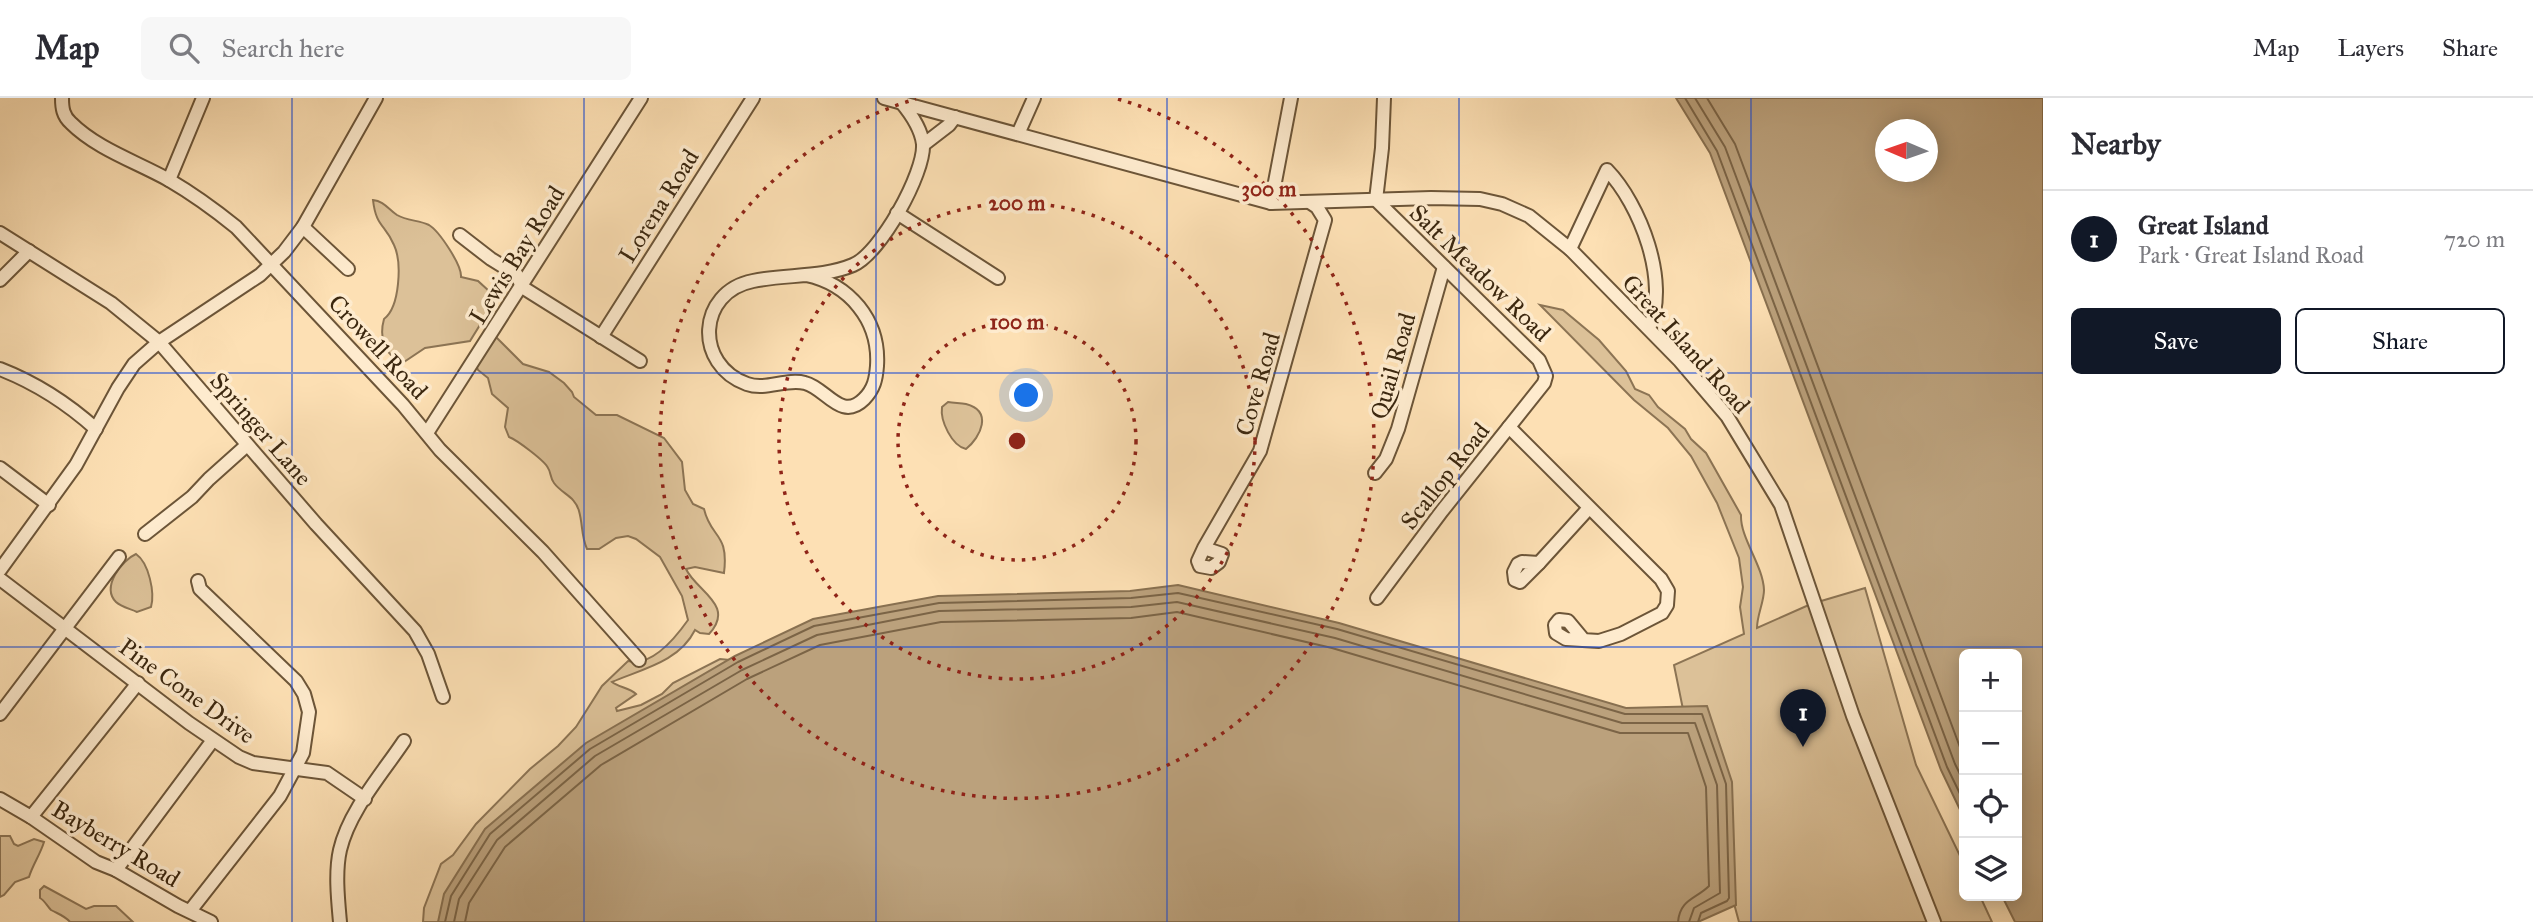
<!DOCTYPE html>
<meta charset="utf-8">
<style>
:root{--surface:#fff;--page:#f7f7f7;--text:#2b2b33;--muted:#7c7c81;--line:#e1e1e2;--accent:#111827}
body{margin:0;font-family:"IM FELL Great Primer",serif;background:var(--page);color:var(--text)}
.controls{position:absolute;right:21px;bottom:21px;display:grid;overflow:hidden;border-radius:10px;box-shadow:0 4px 18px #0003}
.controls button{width:63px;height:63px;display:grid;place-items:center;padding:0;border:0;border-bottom:2px solid var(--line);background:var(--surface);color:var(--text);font:35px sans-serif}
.compass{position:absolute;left:1875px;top:21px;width:63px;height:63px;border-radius:50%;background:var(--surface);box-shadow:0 4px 18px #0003;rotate:272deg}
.you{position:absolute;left:1027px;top:298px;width:24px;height:24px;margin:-18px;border:5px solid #fff;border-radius:50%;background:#1a73e8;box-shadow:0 0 0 10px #1a73e833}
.badge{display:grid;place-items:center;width:46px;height:46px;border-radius:50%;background:var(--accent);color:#fff;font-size:23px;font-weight:700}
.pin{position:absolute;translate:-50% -58px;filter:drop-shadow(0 2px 4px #0008)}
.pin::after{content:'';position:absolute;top:37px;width:24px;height:21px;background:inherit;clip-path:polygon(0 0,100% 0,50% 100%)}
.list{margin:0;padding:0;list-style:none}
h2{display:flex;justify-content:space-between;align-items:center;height:91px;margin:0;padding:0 28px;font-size:30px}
h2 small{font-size:23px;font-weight:400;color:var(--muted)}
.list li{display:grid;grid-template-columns:46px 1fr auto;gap:21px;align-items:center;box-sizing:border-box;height:98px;padding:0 28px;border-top:2px solid var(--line)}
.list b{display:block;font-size:26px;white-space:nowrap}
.list p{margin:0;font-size:23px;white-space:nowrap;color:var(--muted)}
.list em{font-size:23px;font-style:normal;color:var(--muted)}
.actions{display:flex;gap:14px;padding:21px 28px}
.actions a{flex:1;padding:16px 0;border:2px solid var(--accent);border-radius:10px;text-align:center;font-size:24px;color:var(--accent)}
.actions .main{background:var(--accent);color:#fff}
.icon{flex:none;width:38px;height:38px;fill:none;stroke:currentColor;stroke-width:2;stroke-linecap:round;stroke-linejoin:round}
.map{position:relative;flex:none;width:2043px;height:824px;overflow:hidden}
header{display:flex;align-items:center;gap:42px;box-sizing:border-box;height:98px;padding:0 35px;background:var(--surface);border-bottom:2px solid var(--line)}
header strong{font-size:33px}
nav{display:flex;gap:38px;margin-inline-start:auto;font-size:24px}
.search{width:490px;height:63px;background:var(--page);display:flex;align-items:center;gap:18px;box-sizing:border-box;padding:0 24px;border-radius:10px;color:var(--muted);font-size:26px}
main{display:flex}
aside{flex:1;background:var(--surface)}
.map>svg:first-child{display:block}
</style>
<header>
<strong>Map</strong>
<div class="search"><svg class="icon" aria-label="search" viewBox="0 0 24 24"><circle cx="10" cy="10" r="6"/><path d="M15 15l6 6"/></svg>Search here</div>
<nav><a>Map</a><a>Layers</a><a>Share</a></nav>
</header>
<main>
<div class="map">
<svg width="2043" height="824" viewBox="0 0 2043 824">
<rect width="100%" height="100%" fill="#fde0b4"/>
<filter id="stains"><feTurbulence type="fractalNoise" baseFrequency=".00286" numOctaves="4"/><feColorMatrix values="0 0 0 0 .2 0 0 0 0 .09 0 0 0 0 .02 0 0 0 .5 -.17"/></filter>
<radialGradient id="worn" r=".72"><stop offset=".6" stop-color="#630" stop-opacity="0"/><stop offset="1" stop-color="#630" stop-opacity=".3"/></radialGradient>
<g fill="#dcc198" stroke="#8c7454" stroke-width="2">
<path d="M373,102C384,103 388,111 397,117C407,123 419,122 429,127C439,133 462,167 461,179L478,183L489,193L491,209L470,243L425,250L404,264C384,259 379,239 384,221C400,209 402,164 394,147C385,126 376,129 373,102Z"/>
<path d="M1540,207L1563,212L1599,242L1626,273L1635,291L1649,297L1658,309L1685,331L1691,341L1706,355L1741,417C1740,440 1763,467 1764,492C1764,504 1757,517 1757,530L1811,506L1865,490L1916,667L1964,766V798H1980L1992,824H1739L1687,631L1674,567L1744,536L1740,509L1743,489L1739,460L1717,405L1691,358L1668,330L1634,302Z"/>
<path d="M488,239H496L523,266L549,274L564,285L572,294L574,299L596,317H617L664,340L682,364L685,392L693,406L704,411C711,441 729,434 724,475L695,469L686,471C696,493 736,507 709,536L700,535L695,532C679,564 642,571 612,584C618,589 630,590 636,596L616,610L617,613L641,607L662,596L673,585L720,561L741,563L455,824H423L424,810L441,766L453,757L476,726L530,671L558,648L576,629L602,588L628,563C652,569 676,539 688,522L682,498L660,459L636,441L628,438L616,440L599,451H587C581,438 583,427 579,413C575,398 562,396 554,385C550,380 551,374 548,370C545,363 517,342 509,339L505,329L508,310L492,296L488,280L478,272L475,265Z"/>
<path d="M948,304C954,305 960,305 966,306C993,313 981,339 966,351C952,348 940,323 942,309Z"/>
<path d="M136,456C149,465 155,495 151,509L137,514C131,511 121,509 116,504C101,489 122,462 136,456Z"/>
<path d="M0,738H10L14,746L18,748L34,741L44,744C40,757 33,766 29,779L15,784L4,797L0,799Z"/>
<path d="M44,788L86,811L94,808H116L133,824H70C64,817 58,816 51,812C47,808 45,803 40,800V792Z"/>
</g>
<g fill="#bba17c" stroke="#887050" stroke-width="2" fill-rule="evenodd">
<path d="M1676,0H2043V824H2015L2002,798H2017V556H1964V720L1941,672L1710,55ZM1885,32H1927V74H1885Z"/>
<path d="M1178,487L1339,525L1626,610L1707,608L1732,684L1736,807L1698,824H438L444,796L485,731L586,645L735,558L813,521L938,498L1130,493Z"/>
</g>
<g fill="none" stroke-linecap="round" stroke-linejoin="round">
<g stroke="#7b6446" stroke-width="2">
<path d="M1685,0L1717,53L1947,669L1964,704"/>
<path d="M1695,0L1725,49L1955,666L1964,684"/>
<path d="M1707,0L1735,46L1964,660"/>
<path d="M445,824L451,798L490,736L590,651L738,564L814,528L939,505L1131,500L1178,495L1337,531L1625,616H1702L1726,686L1729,800L1727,803L1701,815L1698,824"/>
<path d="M454,824L459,801L497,742L595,658L742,572L817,537L939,513L1131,509L1177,504L1335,540L1622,625H1695L1717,687L1720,795L1694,810L1689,824"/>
<path d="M465,824L469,805L505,749L601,667L747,581L820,547L941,524L1131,520L1177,514L1332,550L1620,635H1688L1706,689L1709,788C1696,801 1680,801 1678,824"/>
</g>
<defs>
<g id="minor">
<path d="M62,0C62,10 63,18 71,25C97,51 137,64 169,82C193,96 215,112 236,129L403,307L440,352L543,454L639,562"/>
<path d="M884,0L1271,105L1431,100L1480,101L1502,106L1529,118L1570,151L1680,263L1727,318L1781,407L1853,618L1934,824"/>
<path d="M1018,36L1034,0"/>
<path d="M923,47L949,27L955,19"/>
<path d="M169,82L203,0"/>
<path d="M1271,105L1291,0"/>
<path d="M897,115L998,180"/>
<path d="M303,129L348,171"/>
<path d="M0,135L111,205L159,244L316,426L415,533L428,556L443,599"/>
<path d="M460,137L491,161L517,177L522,189"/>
<path d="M1570,151L1607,72C1640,106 1670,184 1649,230"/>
<path d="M806,177C849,186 880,222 877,268C876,281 874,291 864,301C841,324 826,290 805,285C786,280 766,293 747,286C694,267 697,194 753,183C786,176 822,180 853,167C880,156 925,75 923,46C921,30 911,16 901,4"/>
<path d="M0,182L29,153"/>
<path d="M522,189L640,263"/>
<path d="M601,239L753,0"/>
<path d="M0,271C36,285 67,305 96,331"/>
<path d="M1509,329L1661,481L1668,493L1667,507L1662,515L1621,536L1599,543L1566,541L1556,535L1555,527L1559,522L1568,523L1583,541"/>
<path d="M427,335L641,0"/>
<path d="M0,370L49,407"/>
<path d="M1375,375L1386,361L1398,331L1444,169"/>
<path d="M145,436L192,399L209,381L247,347"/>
<path d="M1204,450L1222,456L1219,464L1211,470L1200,468L1198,463L1204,450L1260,353L1325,122L1317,109L1311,105"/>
<path d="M1522,464L1539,465L1520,484L1515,482L1514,474L1518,466Z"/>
<path d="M1539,465L1589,410"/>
<path d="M0,472L76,367L118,290L134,266L159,244L260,177L284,154L303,129L376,0"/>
<path d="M0,481L189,625L239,659L253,665L327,675L365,701"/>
<path d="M1377,500L1442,413L1544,285L1546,278L1539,262L1376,102L1382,50L1384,0"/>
<path d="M0,616L119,459"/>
<path d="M0,701L31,719L96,764L116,772L178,808L211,824"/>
<path d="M31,719L138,585"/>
<path d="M116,772L213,642"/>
<path d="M190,813L280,698L303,655L309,614L304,596L296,583L200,491L198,483"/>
<path d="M340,824C338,802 335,774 340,752C349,713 382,676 404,643"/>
</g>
</defs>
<use href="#minor" stroke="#6c5538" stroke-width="16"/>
<use href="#minor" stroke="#feebce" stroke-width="12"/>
</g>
<path fill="none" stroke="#1d4ed8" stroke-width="2" stroke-opacity="0.55" d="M292,0V824M584,0V824M876,0V824M1167,0V824M1459,0V824M1751,0V824M0,275H2043M0,549H2043"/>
<g fill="none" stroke="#8f2418" stroke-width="3.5" stroke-dasharray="3.5 7">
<circle cx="1017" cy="343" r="119"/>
<circle cx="1017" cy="343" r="238"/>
<path d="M1118 1A357 357 0 1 1 916 1"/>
</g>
<g text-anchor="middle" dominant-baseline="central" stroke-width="7" stroke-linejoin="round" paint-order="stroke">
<g font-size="24" fill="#3b270f" stroke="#feebce">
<text transform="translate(659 108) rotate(-58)">Lorena Road</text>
<text transform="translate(517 157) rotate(-58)">Lewis Bay Road</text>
<text transform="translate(1480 175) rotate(44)">Salt Meadow Road</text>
<text transform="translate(1686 246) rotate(48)">Great Island Road</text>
<text transform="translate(378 249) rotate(47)">Crowell Road</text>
<text transform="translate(1393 268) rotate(-74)">Quail Road</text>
<text transform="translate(1258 286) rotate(-74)">Cove Road</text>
<text transform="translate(261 331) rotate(49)">Springer Lane</text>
<text transform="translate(1445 378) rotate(-52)">Scallop Road</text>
<text transform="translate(187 593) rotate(36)">Pine Cone Drive</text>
<text transform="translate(116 746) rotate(31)">Bayberry Road</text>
</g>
</g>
<circle cx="1017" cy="343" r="10" fill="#8f2418" stroke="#feebce" stroke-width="3.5"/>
<g font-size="21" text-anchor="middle" font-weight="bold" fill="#8f2418" stroke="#feebce" stroke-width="7" stroke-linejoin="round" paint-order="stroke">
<text x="1269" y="98">300 m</text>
<text x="1017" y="112">200 m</text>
<text x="1017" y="231">100 m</text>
</g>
<rect width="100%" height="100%" filter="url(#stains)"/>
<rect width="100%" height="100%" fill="url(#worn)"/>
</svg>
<div class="controls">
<button>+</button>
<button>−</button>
<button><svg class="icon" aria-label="locate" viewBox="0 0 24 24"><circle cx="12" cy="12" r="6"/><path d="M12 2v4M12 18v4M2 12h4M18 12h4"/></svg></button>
<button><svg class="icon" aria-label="layers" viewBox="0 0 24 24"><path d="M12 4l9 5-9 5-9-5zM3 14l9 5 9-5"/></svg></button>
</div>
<svg class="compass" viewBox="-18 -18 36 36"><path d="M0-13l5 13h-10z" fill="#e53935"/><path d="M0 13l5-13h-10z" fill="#7c7c81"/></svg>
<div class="you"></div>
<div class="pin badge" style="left:1803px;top:649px">1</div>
</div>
<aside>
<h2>Nearby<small></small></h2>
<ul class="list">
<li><span class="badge">1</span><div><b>Great Island</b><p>Park · Great Island Road</p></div><em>720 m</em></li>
</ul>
<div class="actions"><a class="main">Save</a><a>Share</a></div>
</aside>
</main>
